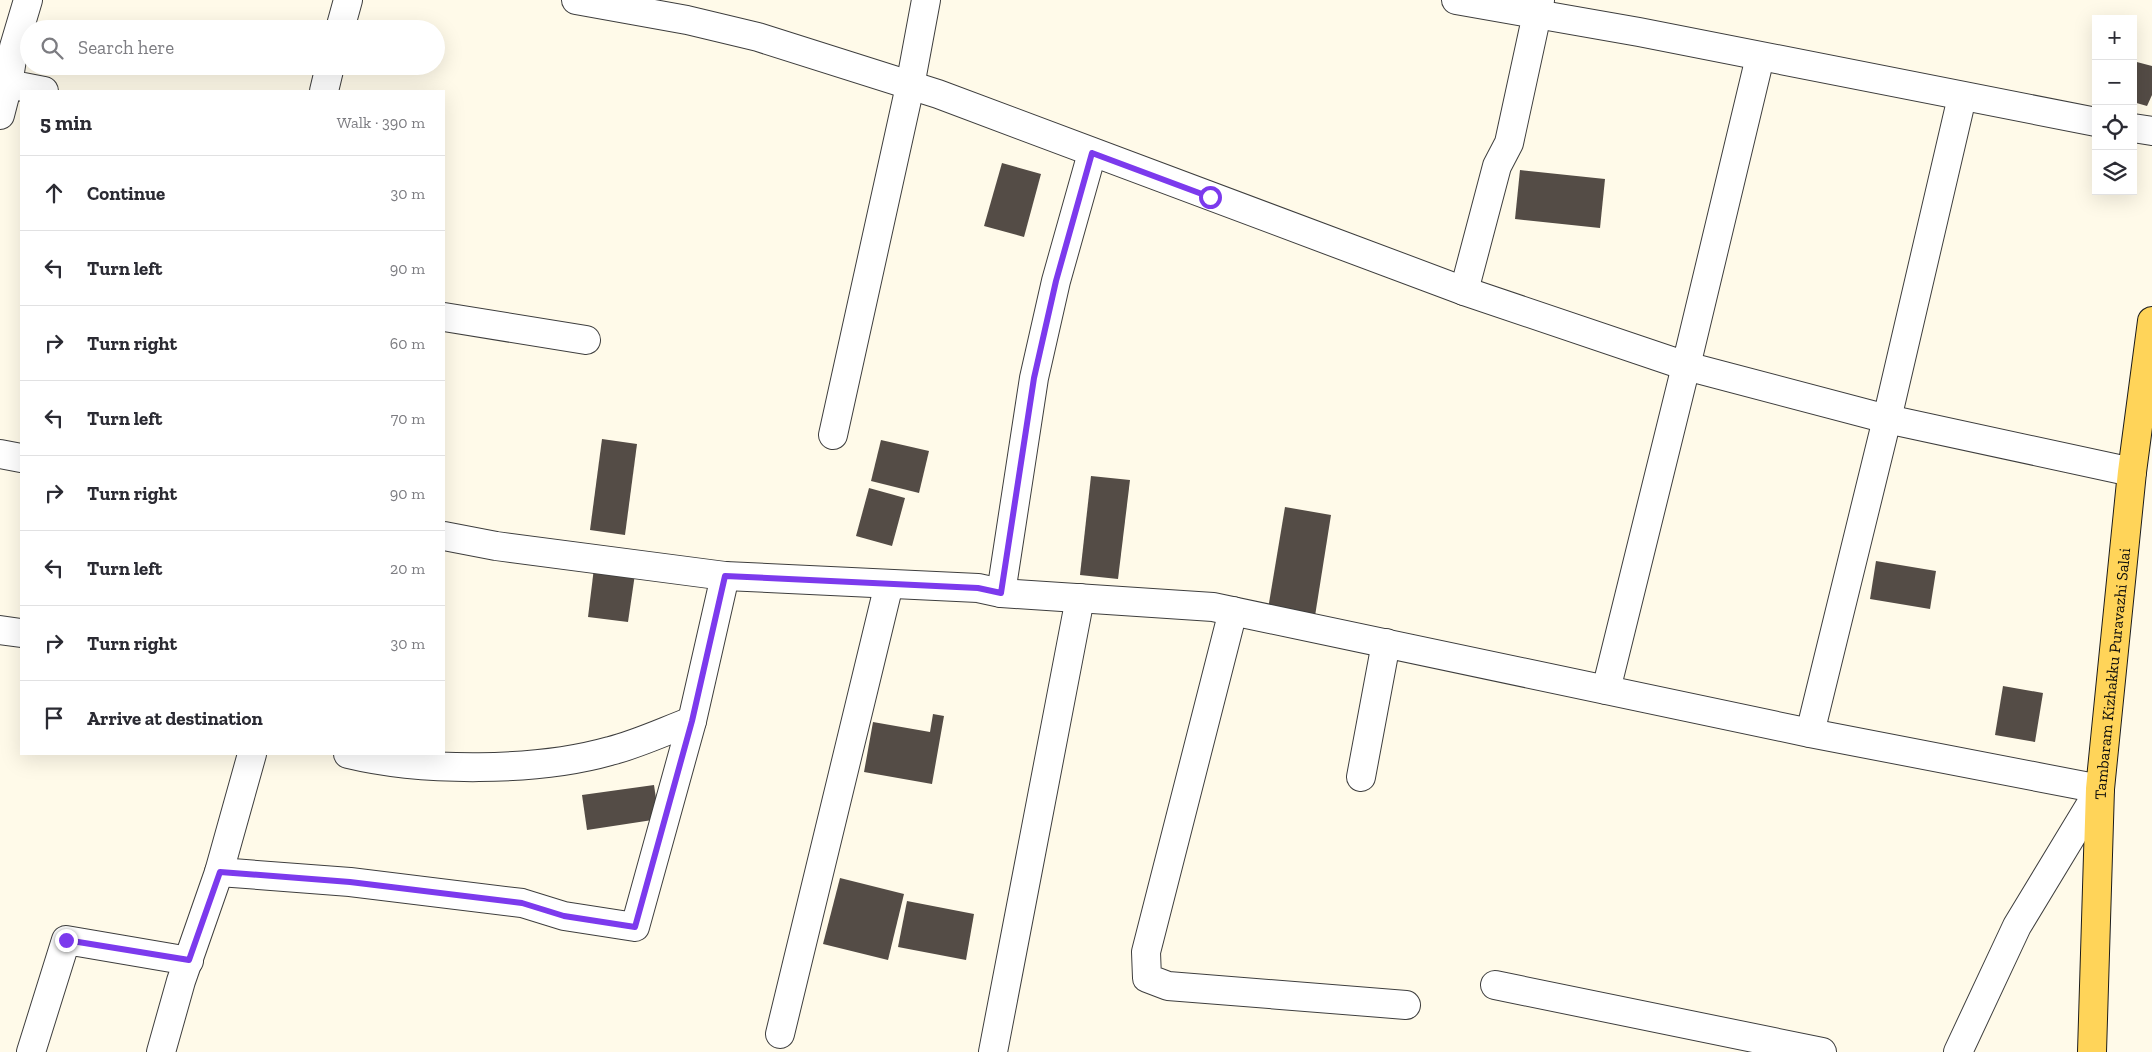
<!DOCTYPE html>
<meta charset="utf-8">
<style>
:root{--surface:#fff;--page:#f7f7f7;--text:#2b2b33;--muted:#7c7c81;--line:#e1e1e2}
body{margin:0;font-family:"Zilla Slab",serif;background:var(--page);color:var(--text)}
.controls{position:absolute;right:15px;top:15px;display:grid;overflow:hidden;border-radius:0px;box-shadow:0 5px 20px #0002}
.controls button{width:45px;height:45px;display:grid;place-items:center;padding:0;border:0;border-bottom:1px solid var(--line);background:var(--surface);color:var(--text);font:25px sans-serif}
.stop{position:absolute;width:15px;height:15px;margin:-11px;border:4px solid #7c3aed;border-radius:50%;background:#fff}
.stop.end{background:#7c3aed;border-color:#fff;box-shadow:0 1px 5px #0008}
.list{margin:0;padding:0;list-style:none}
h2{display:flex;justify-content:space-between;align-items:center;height:65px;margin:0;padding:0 20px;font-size:21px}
h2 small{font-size:16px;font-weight:400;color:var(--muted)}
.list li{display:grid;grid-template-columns:32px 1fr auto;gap:15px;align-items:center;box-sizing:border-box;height:75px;padding:0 20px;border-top:1px solid var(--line)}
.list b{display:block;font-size:19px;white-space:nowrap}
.list em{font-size:16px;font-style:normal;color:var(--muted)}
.icon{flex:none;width:28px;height:28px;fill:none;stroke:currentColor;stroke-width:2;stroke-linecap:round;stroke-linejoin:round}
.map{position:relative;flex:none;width:2152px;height:1052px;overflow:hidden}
.search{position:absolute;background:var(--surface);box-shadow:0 5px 20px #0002;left:20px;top:20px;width:425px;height:55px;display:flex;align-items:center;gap:12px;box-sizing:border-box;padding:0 18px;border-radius:28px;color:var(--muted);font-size:19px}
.panel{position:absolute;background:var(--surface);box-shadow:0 5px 20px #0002;left:20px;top:90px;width:425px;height:665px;border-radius:0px}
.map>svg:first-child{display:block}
</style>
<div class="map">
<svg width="2152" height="1052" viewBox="0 0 2152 1052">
<rect width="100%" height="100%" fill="#fffae9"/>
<g fill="#544c46">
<path d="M2133,61L2152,66V95L2147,106L2133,102Z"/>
<path d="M1002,163L1041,174L1024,237L984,226Z"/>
<path d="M1520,170L1605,179L1600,228L1515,219Z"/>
<path d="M602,439L637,444L625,535L590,530Z"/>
<path d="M881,440L929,451L919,493L871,481Z"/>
<path d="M1091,476L1130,480L1118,579L1080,575Z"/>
<path d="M869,488L905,498L892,546L856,536Z"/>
<path d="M1285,507L1331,515L1315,616L1268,609Z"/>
<path d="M1876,561L1936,571L1930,609L1870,599Z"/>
<path d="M594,568L635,574L628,622L588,617Z"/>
<path d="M2003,686L2043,693L2035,742L1995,735Z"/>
<path d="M933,714L944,716L932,784L864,772L873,722L930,732Z"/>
<path d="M654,785L659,819L587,830L582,795Z"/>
<path d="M840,878L904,894L888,960L823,944Z"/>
<path d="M907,901L974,914L966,960L898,947Z"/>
</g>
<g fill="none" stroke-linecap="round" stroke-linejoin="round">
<defs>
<g id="minor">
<path d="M28,0L14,47L8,84L44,91"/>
<path d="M576,0L687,20L758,37L938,94L1464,291L1686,366L1760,57"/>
<path d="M1456,0L1639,32L2096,122"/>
<path d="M340,29L348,0"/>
<path d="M324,91L330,66"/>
<path d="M0,115L8,84"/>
<path d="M2133,128L2152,131"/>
<path d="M1464,291L1497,166L1509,143L1540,0"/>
<path d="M444,317L586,340"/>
<path d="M833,435L910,86L926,0"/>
<path d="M0,454L21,458"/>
<path d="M444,536L496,546L725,576L978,588L1001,593L1213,607L1810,733L2100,789L2017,926L1958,1052"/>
<path d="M1001,593L1034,378L1056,281L1092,153"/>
<path d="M1233,611L1146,952L1147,978L1168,986L1406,1005"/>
<path d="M0,630L21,633"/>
<path d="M1606,690L1686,366L1887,419L2132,472"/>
<path d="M1810,733L1887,419L1962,97"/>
<path d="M348,754C422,772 536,772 610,751C638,744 665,731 692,721"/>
<path d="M1361,777L1386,643"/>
<path d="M219,872L350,882L522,903L564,916L635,927L692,721L725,576"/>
<path d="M1495,985L1822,1052"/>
<path d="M780,1034L889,584"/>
<path d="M31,1052L66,940L189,961"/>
<path d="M161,1052L181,981L219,872L252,754"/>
<path d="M993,1052L1080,598"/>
</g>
<g id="major">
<path id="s1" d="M2092,1052L2100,789L2132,472L2152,321"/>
</g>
</defs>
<use href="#minor" stroke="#3e3e3e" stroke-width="30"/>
<use href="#major" stroke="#1c1c1c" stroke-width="30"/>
<use href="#minor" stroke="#fff" stroke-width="28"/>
<use href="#major" stroke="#ffd459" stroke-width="28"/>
</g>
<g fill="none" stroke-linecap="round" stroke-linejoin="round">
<path stroke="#7c3aed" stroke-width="6" d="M66,940L189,960L220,872L350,882L522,903L564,916L635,927L692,721L725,576L978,588L1001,593L1034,378L1056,281L1092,153L1210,197"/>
</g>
<g text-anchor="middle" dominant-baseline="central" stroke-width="5" stroke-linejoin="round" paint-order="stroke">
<g font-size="16" fill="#0b0b0b" stroke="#fff">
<text stroke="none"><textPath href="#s1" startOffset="379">Tambaram Kizhakku Puravazhi Salai</textPath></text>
</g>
</g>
</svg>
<div class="controls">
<button>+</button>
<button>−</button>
<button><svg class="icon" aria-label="locate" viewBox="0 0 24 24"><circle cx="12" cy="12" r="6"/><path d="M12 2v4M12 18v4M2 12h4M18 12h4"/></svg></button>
<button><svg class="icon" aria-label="layers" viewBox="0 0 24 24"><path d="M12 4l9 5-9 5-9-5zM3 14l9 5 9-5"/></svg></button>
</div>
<div class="stop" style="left:1210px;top:197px"></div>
<div class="stop end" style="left:66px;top:940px"></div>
<div class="search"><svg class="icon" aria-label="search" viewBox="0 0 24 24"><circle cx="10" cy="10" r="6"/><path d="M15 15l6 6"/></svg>Search here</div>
<section class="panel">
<h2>5 min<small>Walk · 390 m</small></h2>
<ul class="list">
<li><svg class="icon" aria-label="ahead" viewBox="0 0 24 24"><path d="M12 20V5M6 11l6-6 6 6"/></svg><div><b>Continue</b></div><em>30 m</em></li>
<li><svg class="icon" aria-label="left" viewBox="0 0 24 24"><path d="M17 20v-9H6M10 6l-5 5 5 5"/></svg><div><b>Turn left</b></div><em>90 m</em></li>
<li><svg class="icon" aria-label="right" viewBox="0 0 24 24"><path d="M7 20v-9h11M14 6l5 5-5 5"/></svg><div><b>Turn right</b></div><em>60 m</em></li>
<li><svg class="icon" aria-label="left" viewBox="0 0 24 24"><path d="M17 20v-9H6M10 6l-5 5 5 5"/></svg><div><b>Turn left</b></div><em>70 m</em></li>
<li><svg class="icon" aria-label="right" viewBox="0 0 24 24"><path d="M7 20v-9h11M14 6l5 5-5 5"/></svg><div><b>Turn right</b></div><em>90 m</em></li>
<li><svg class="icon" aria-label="left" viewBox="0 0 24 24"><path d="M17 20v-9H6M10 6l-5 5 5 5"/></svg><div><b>Turn left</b></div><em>20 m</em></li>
<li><svg class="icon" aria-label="right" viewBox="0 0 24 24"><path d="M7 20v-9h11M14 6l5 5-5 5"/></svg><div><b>Turn right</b></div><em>30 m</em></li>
<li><svg class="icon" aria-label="arrive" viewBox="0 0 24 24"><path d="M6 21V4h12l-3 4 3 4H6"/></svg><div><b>Arrive at destination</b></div></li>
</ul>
</section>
</div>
